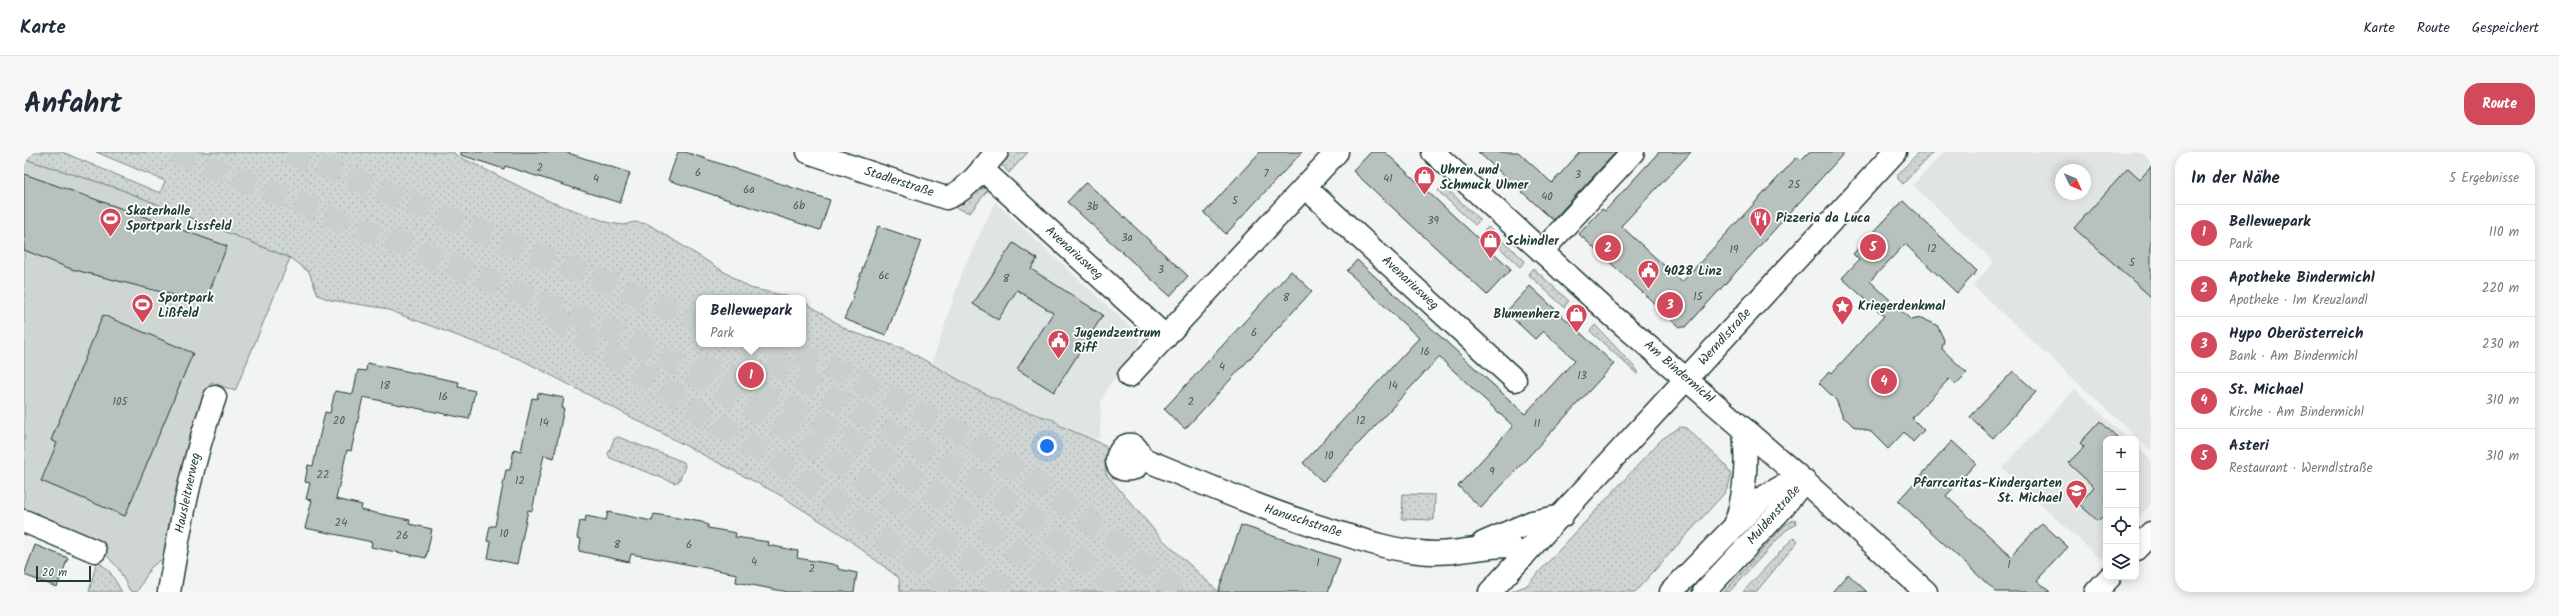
<!DOCTYPE html>
<html lang="de">
<meta charset="utf-8">
<style>
:root{--surface:#fff;--page:#f6f6f7;--text:#1f2937;--muted:#747a83;--line:#e0e1e3;--accent:#d1495b}
body{margin:0;font-family:Kalam,sans-serif;background:var(--page);color:var(--text)}
.controls{position:absolute;right:12px;bottom:12px;display:grid;overflow:hidden;border-radius:8px;box-shadow:0 2px 10px #0003}
.controls button{width:36px;height:36px;display:grid;place-items:center;padding:0;border:0;border-bottom:1px solid var(--line);background:var(--surface);color:var(--text);font:20px sans-serif}
.compass{position:absolute;left:2031px;top:12px;width:36px;height:36px;border-radius:50%;background:var(--surface);box-shadow:0 2px 10px #0003;rotate:134deg}
.scale{position:absolute;left:12px;bottom:10px;width:55px;box-sizing:border-box;padding-left:4px;border:2px solid #1f3d34;border-top:0;font-size:11px;line-height:14px;white-space:nowrap;color:#1f3d34;-webkit-text-stroke:3px #fff;paint-order:stroke}
.you{position:absolute;left:1023px;top:294px;width:14px;height:14px;margin:-10px;border:3px solid #fff;border-radius:50%;background:#1a73e8;box-shadow:0 0 0 6px #1a73e833}
.badge{display:grid;place-items:center;width:26px;height:26px;border-radius:50%;background:var(--accent);color:#fff;font-size:13px;font-weight:700}
.pin{position:absolute;translate:-50% -50%;border:2px solid #fff;box-shadow:0 1px 4px #0006}
.popup{position:absolute;left:672px;top:143px;width:110px;height:52px;box-sizing:border-box;display:grid;place-content:center;border-radius:8px;background:var(--surface);filter:drop-shadow(0 1px 3px #0005);font-size:13px;white-space:nowrap;color:var(--muted)}
.popup b{font-size:15px;color:var(--text)}
.popup::after{content:'';position:absolute;left:50%;top:100%;margin-left:-8px;border:8px solid transparent;border-top-color:var(--surface)}
.list{margin:0;padding:0;list-style:none}
h2{display:flex;justify-content:space-between;align-items:center;height:52px;margin:0;padding:0 16px;font-size:17px}
h2 small{font-size:13px;font-weight:400;color:var(--muted)}
.list li{display:grid;grid-template-columns:26px 1fr auto;gap:12px;align-items:center;box-sizing:border-box;height:56px;padding:0 16px;border-top:1px solid var(--line)}
.list b{display:block;font-size:15px;white-space:nowrap}
.list p{margin:0;font-size:13px;white-space:nowrap;color:var(--muted)}
.list em{font-size:13px;font-style:normal;color:var(--muted)}
.icon{flex:none;width:22px;height:22px;fill:none;stroke:currentColor;stroke-width:2;stroke-linecap:round;stroke-linejoin:round}
.map{position:relative;flex:none;width:2127px;height:440px;overflow:hidden;border-radius:16px}
header{display:flex;align-items:center;gap:24px;box-sizing:border-box;height:56px;padding:0 20px;background:var(--surface);border-bottom:1px solid var(--line)}
header strong{font-size:19px}
nav{display:flex;gap:22px;margin-inline-start:auto;font-size:14px}
.intro{display:flex;align-items:center;justify-content:space-between;box-sizing:border-box;height:96px;padding:0 24px}
h1{margin:0;font-size:28px}
.button{padding:10px 18px;border-radius:16px;background:var(--accent);color:#fff;font-size:14px;font-weight:700}
main{display:flex;gap:24px;padding:0 24px}
aside{flex:1;background:var(--surface);border-radius:16px;box-shadow:0 2px 10px #0003}
.map>svg:first-child{display:block}
</style>
<header>
<strong>Karte</strong>
<nav><a>Karte</a><a>Route</a><a>Gespeichert</a></nav>
</header>
<div class="intro"><h1>Anfahrt</h1><a class="button">Route</a></div>
<main>
<div class="map">
<svg width="2127" height="440" viewBox="0 0 2127 440">
<defs>
<pattern id="green-dots" width="8" height="8" patternUnits="userSpaceOnUse"><rect width="8" height="8" fill="#ced5d3"/><path d="M2 2h.1M6 6h.1" fill="none" stroke="#b0b8b6" stroke-width="1.8" stroke-linecap="round"/></pattern>
</defs>
<rect width="100%" height="100%" fill="#f2f3f3"/>
<filter id="ink" filterUnits="userSpaceOnUse"><feTurbulence type="fractalNoise" baseFrequency=".025" numOctaves="2"/><feDisplacementMap in="SourceGraphic" scale="8" xChannelSelector="R" yChannelSelector="G"/><feConvolveMatrix kernelMatrix="1 2 1 2 8 2 1 2 1" color-interpolation-filters="sRGB"/></filter>
<g filter="url(#ink)">
<g fill="#e0e4e3" fill-rule="evenodd">
<path d="M1920,0H2127V298L1949,134L1970,110L1889,33ZM2037,18H2061V42H2037Z"/>
<path d="M971,50L1115,183V194L1085,233L1077,250L1076,286L1070,287L1061,284L1037,274L1030,268L991,256L907,214L939,118Z"/>
<path d="M2051,237L2104,287H2082V401L2076,407L1978,316Z"/>
<path d="M2112,294L2127,308V352L2112,368Z"/>
</g>
<g fill="url(#green-dots)" stroke="#768984">
<path d="M0,0H38L136,41L141,29L72,0H430V2L527,50L586,71L600,73L610,70L624,72L726,136L771,146H675V192H779V149L825,179L881,197L951,237L991,256L1030,268L1037,274L1081,293L1085,302L1081,314L1082,322L1137,386L1195,440H876L875,426L817,382L754,342L498,208L359,156L306,148L294,143L285,120L266,106L93,36L0,7Z"/>
<path d="M985,0H1004L985,21L975,10Z"/>
<path d="M1895,0H1909L1879,32L1874,27V22Z"/>
<path d="M1419,33L1456,68L1451,73L1414,39Z"/>
<path d="M956,36H965L946,61L927,54Z"/>
<path d="M1464,75L1501,109L1496,115L1459,80Z"/>
<path d="M1509,116L1545,149L1540,155L1504,122Z"/>
<path d="M1571,173L1614,219L1613,222L1566,179Z"/>
<path d="M1656,275L1662,276L1700,311L1707,323L1704,336L1697,345L1611,440H1486L1502,434L1638,287Z"/>
<path d="M594,285L660,310L661,314L655,329L651,331L586,306L584,302L590,287Z"/>
<path d="M1379,342L1411,343L1410,368L1378,367Z"/>
<path d="M1771,367L1772,372L1761,379L1705,440H1700L1761,373Z"/>
<path d="M1770,385L1774,389L1732,440H1719Z"/>
<path d="M73,408L86,420L98,440H65Z"/>
</g>
<path fill="#ced5d3" stroke="#768984" d="M0,7L93,36L266,106L211,239L187,230L180,250L143,404L127,415L113,440L106,439L94,416L74,394L0,363Z"/>
<g fill="#b7c1bd" stroke="#1f3d34">
<path d="M437,0H541L606,21L596,51L481,14L480,17L437,3Z"/>
<path d="M654,0H661L806,48L796,78L644,28Z"/>
<path d="M1236,0H1278L1202,82L1180,61Z"/>
<path d="M1347,0H1361L1487,117L1463,143L1329,19Z"/>
<path d="M1454,0H1494L1528,31L1556,0H1592L1529,68Z"/>
<path d="M1635,0H1667L1597,74L1658,130L1773,5L1777,8L1785,0H1821L1662,175H1656L1555,82L1578,57L1581,59Z"/>
<path d="M2127,15V145L2050,76L2104,16L2116,27Z"/>
<path d="M0,22L203,94L181,151L47,117L0,98Z"/>
<path d="M1062,30L1164,124L1146,144L1043,50Z"/>
<path d="M1879,49L1953,119L1933,141L1881,92L1846,129L1887,168L1897,166L1913,173L1920,188L1918,197L1943,221L1931,233L1925,227L1888,266L1900,278L1889,290L1880,280L1864,297L1847,280L1829,274L1824,269L1819,265L1812,248L1795,231L1806,219L1808,221L1860,164L1818,126L1835,108L1829,102Z"/>
<path d="M854,74L897,89L862,183L820,167L830,144L829,143Z"/>
<path d="M989,91L1013,107L1007,117L1079,163L1030,240L993,217L1029,161L993,138L974,168L949,152Z"/>
<path d="M1333,108L1501,262L1551,208L1519,179L1511,187L1482,160L1506,134L1590,212L1457,356L1434,334L1489,274L1415,205L1299,330L1279,311L1395,186L1323,119Z"/>
<path d="M1267,119L1288,139L1161,277L1140,257Z"/>
<path d="M79,163L169,201L101,364L17,329L33,291L27,288Z"/>
<path d="M343,211L435,230L434,235L451,239L445,267L339,245L327,299L323,298L312,347L338,353L337,358L386,368L385,372L408,377L402,406L347,395L348,390L281,376L288,348L282,347L286,331L281,330L284,313L289,314L301,260L306,261L311,239L329,242L334,218L342,219Z"/>
<path d="M1989,219L2012,240L1969,286L1946,265Z"/>
<path d="M514,241L540,246L538,256H540L530,306L520,303L508,359L504,358L493,412L464,406L467,390L463,389L466,374H471L482,318H486L490,297L497,299L508,246L513,247Z"/>
<path d="M2076,269L2095,287H2082V361L2074,369L2055,352L2070,335L2044,311L2060,295L2056,291Z"/>
<path d="M1928,289L1952,311L1922,344L1987,404L2018,371L2044,395L2013,428L2026,440H1972L1874,349Z"/>
<path d="M584,360L628,369L630,362L678,370L684,373V376L712,381L711,385L745,390L744,393L774,399L773,406L808,412L814,414V417L833,421L830,440H764L712,430L713,422L646,409L607,402L605,410L555,399L557,387L553,386L556,369L561,370L562,364L582,368Z"/>
<path d="M1217,373L1316,407L1304,440H1194Z"/>
<path d="M11,393L44,406L33,435L0,423Z"/>
<path d="M1824,422L1843,440H1808Z"/>
</g>
<g fill="none" stroke-linecap="round" stroke-linejoin="round">
<g stroke="#c8cfcd" stroke-width="22" stroke-dasharray="22 11" stroke-linecap="butt">
<path d="M150,0L575,173C719,241 863,339 985,440"/>
<path d="M264,0L675,169"/>
<path d="M527,164L789,333L931,440"/>
<path d="M717,192L946,325L1003,363L1097,440"/>
<path d="M741,192L803,213L939,282L1033,345L1156,440"/>
<path d="M672,213C705,224 735,239 766,255C867,305 956,370 1045,440"/>
</g>
<defs>
<g id="minor">
<path d="M784,0L922,46C944,39 958,16 973,0"/>
<path d="M958,17L1142,185"/>
<path d="M1281,35L1491,228"/>
<path d="M1518,99L1609,0"/>
<path d="M1105,224L1313,0"/>
<path d="M1117,306L1111,316C1073,327 1105,267 1117,306C1183,333 1247,361 1316,381C1341,389 1368,398 1395,400C1426,404 1455,394 1486,394L1499,405"/>
<path d="M1780,329L1902,440"/>
<path d="M0,369L71,399"/>
<path d="M1459,391L1508,370L1538,364"/>
<path d="M2112,397L2127,381"/>
<path d="M145,440C156,374 168,308 191,245"/>
<path d="M1466,440L1871,0"/>
<path d="M2072,440L2086,425"/>
</g>
<g id="major">
<path d="M1409,0L1582,158L1780,329"/>
<path d="M1712,370C1722,338 1723,310 1720,277"/>
<path d="M1647,440L1738,346L1757,335L1780,329"/>
<path d="M1680,440L1755,360L1780,329"/>
</g>
</defs>
<use href="#minor" stroke="#1f3d34" stroke-width="25"/>
<use href="#major" stroke="#1f3d34" stroke-width="25"/>
<use href="#minor" stroke="#fff" stroke-width="22"/>
<use href="#major" stroke="#fff" stroke-width="22"/>
</g>
</g>
<defs>
<symbol id="shop-pin" viewBox="-11 -11 22 30"><path d="M0 17L-7.5 6A9.5 9.5 0 1 1 7.5 6Z" fill="#d1495b" stroke="#fff"/><path d="M-5-2.5h2.3a2.7 3.5 0 0 1 5.4 0H5L5.5 6h-11ZM-1.5-2.5h3a1.5 2.3 0 0 0-3 0Z" fill="#fff"/></symbol>
<symbol id="stadium-pin" viewBox="-11 -11 22 30"><path d="M0 17L-7.5 6A9.5 9.5 0 1 1 7.5 6Z" fill="#d1495b" stroke="#fff"/><path d="M0-5a6.5 5 0 1 0 0 10a6.5 5 0 1 0 0-10ZM-3.5-1.8h7v3.6h-7Z" fill="#fff"/></symbol>
<symbol id="restaurant-pin" viewBox="-11 -11 22 30"><path d="M0 17L-7.5 6A9.5 9.5 0 1 1 7.5 6Z" fill="#d1495b" stroke="#fff"/><path d="M-5-6h1v4h1v-4h1v4h1v-4h1v5L-1.5 .5V6h-2V.5L-5-1ZM5-6V6H3V1.5H1.5Q1.5-4 5-6Z" fill="#fff"/></symbol>
<symbol id="civic-pin" viewBox="-11 -11 22 30"><path d="M0 17L-7.5 6A9.5 9.5 0 1 1 7.5 6Z" fill="#d1495b" stroke="#fff"/><path d="M-.6-6.5H3V-4.5H.6V-3L4-1V1h2V6H-6V1h2V-1L-.6-3ZM-1.2 2.5V6h2.4V2.5Z" fill="#fff"/></symbol>
<symbol id="sight-pin" viewBox="-11 -11 22 30"><path d="M0 17L-7.5 6A9.5 9.5 0 1 1 7.5 6Z" fill="#d1495b" stroke="#fff"/><path d="M0-6L1.8-2.2L6-1.7L2.9 1.2L3.7 5.4L0 3.3L-3.7 5.4L-2.9 1.2L-6-1.7L-1.8-2.2Z" fill="#fff"/></symbol>
<symbol id="school-pin" viewBox="-11 -11 22 30"><path d="M0 17L-7.5 6A9.5 9.5 0 1 1 7.5 6Z" fill="#d1495b" stroke="#fff"/><path d="M0-5L7-2L0 1L-7-2ZM-4 1L0 2.5L4 1V4Q0 6-4 4Z" fill="#fff"/></symbol>
</defs>
<g fill-rule="evenodd">
<use href="#shop-pin" x="1388" y="12" width="25" height="34"/>
<use href="#stadium-pin" x="74" y="54" width="25" height="34"/>
<use href="#restaurant-pin" x="1724" y="54" width="25" height="34"/>
<use href="#shop-pin" x="1454" y="76" width="25" height="34"/>
<use href="#civic-pin" x="1612" y="106" width="25" height="34"/>
<use href="#stadium-pin" x="106" y="140" width="25" height="34"/>
<use href="#sight-pin" x="1806" y="142" width="25" height="34"/>
<use href="#shop-pin" x="1540" y="150" width="25" height="34"/>
<use href="#civic-pin" x="1022" y="176" width="25" height="34"/>
<use href="#school-pin" x="2040" y="326" width="25" height="34"/>
</g>
<g text-anchor="middle" dominant-baseline="central" stroke-width="3.5" stroke-linejoin="round" paint-order="stroke">
<g font-size="11" fill="#455e56">
<text x="516" y="16">2</text>
<text x="674" y="21">6</text>
<text x="1242" y="22">7</text>
<text x="1554" y="23">3</text>
<text x="572" y="27">4</text>
<text x="1364" y="27">41</text>
<text x="1770" y="33">25</text>
<text x="725" y="38">6a</text>
<text x="1523" y="45">40</text>
<text x="1211" y="49">5</text>
<text x="775" y="54">6b</text>
<text x="1068" y="55">3b</text>
<text x="1409" y="69">39</text>
<text x="1103" y="86">3a</text>
<text x="1908" y="97">12</text>
<text x="1710" y="98">19</text>
<text x="2108" y="111">5</text>
<text x="1137" y="118">3</text>
<text x="860" y="124">6c</text>
<text x="982" y="127">8</text>
<text x="1674" y="145">15</text>
<text x="1262" y="146">8</text>
<text x="1230" y="181">6</text>
<text x="1401" y="200">16</text>
<text x="1198" y="215">4</text>
<text x="1558" y="224">13</text>
<text x="361" y="234">18</text>
<text x="1369" y="234">14</text>
<text x="419" y="245">16</text>
<text x="96" y="250">105</text>
<text x="1167" y="250">2</text>
<text x="315" y="269">20</text>
<text x="1337" y="269">12</text>
<text x="520" y="271">14</text>
<text x="1513" y="272">11</text>
<text x="1305" y="304">10</text>
<text x="1468" y="320">9</text>
<text x="299" y="323">22</text>
<text x="496" y="329">12</text>
<text x="317" y="371">24</text>
<text x="480" y="382">10</text>
<text x="378" y="384">26</text>
<text x="593" y="393">8</text>
<text x="665" y="393">6</text>
<text x="730" y="410">4</text>
<text x="1294" y="411">1</text>
<text x="1985" y="413">1</text>
<text x="788" y="417">2</text>
</g>
<g font-size="13" font-weight="bold" fill="#1f3d34" stroke="#fff" text-anchor="start">
<text x="1416" y="18">Uhren und<tspan x="1416" dy="15">Schmuck Ulmer</tspan></text>
<text x="102" y="59">Skaterhalle<tspan x="102" dy="15">Sportpark Lissfeld</tspan></text>
<text x="1752" y="66">Pizzeria da Luca</text>
<text x="1482" y="89">Schindler</text>
<text x="1640" y="119">4028 Linz</text>
<text x="134" y="146">Sportpark<tspan x="134" dy="15">Lißfeld</tspan></text>
<text x="1834" y="154">Kriegerdenkmal</text>
<text x="1536" y="162" text-anchor="end">Blumenherz</text>
<text x="1050" y="181">Jugendzentrum<tspan x="1050" dy="15">Riff</tspan></text>
<text x="2038" y="331" text-anchor="end">Pfarrcaritas-Kindergarten<tspan x="2038" dy="15">St. Michael</tspan></text>
</g>
<g font-size="13" fill="#1f3d34" stroke="#fff">
<text transform="translate(875 30) rotate(18)">Stadlerstraße</text>
<text transform="translate(1050 101) rotate(42)">Avenariusweg</text>
<text transform="translate(1386 131) rotate(43)">Avenariusweg</text>
<text transform="translate(1701 185) rotate(-48)">Werndlstraße</text>
<text transform="translate(1655 220) rotate(41)">Am Bindermichl</text>
<text transform="translate(164 341) rotate(-78)">Hausleitnerweg</text>
<text transform="translate(1750 363) rotate(-49)">Muldenstraße</text>
<text transform="translate(1279 369) rotate(18)">Hanuschstraße</text>
</g>
</g>
</svg>
<div class="controls">
<button>+</button>
<button>−</button>
<button><svg class="icon" aria-label="locate" viewBox="0 0 24 24"><circle cx="12" cy="12" r="6"/><path d="M12 2v4M12 18v4M2 12h4M18 12h4"/></svg></button>
<button><svg class="icon" aria-label="layers" viewBox="0 0 24 24"><path d="M12 4l9 5-9 5-9-5zM3 14l9 5 9-5"/></svg></button>
</div>
<svg class="compass" viewBox="-18 -18 36 36"><path d="M0-13l5 13h-10z" fill="#e53935"/><path d="M0 13l5-13h-10z" fill="#747a83"/></svg>
<div class="scale">20 m</div>
<div class="you"></div>
<div class="pin badge" style="left:727px;top:223px">1</div>
<div class="popup"><b>Bellevuepark</b>Park</div>
<div class="pin badge" style="left:1584px;top:96px">2</div>
<div class="pin badge" style="left:1646px;top:153px">3</div>
<div class="pin badge" style="left:1860px;top:229px">4</div>
<div class="pin badge" style="left:1849px;top:95px">5</div>
</div>
<aside>
<h2>In der Nähe<small>5 Ergebnisse</small></h2>
<ul class="list">
<li><span class="badge">1</span><div><b>Bellevuepark</b><p>Park</p></div><em>110 m</em></li>
<li><span class="badge">2</span><div><b>Apotheke Bindermichl</b><p>Apotheke · Im Kreuzlandl</p></div><em>220 m</em></li>
<li><span class="badge">3</span><div><b>Hypo Oberösterreich</b><p>Bank · Am Bindermichl</p></div><em>230 m</em></li>
<li><span class="badge">4</span><div><b>St. Michael</b><p>Kirche · Am Bindermichl</p></div><em>310 m</em></li>
<li><span class="badge">5</span><div><b>Asteri</b><p>Restaurant · Werndlstraße</p></div><em>310 m</em></li>
</ul>
</aside>
</main>
